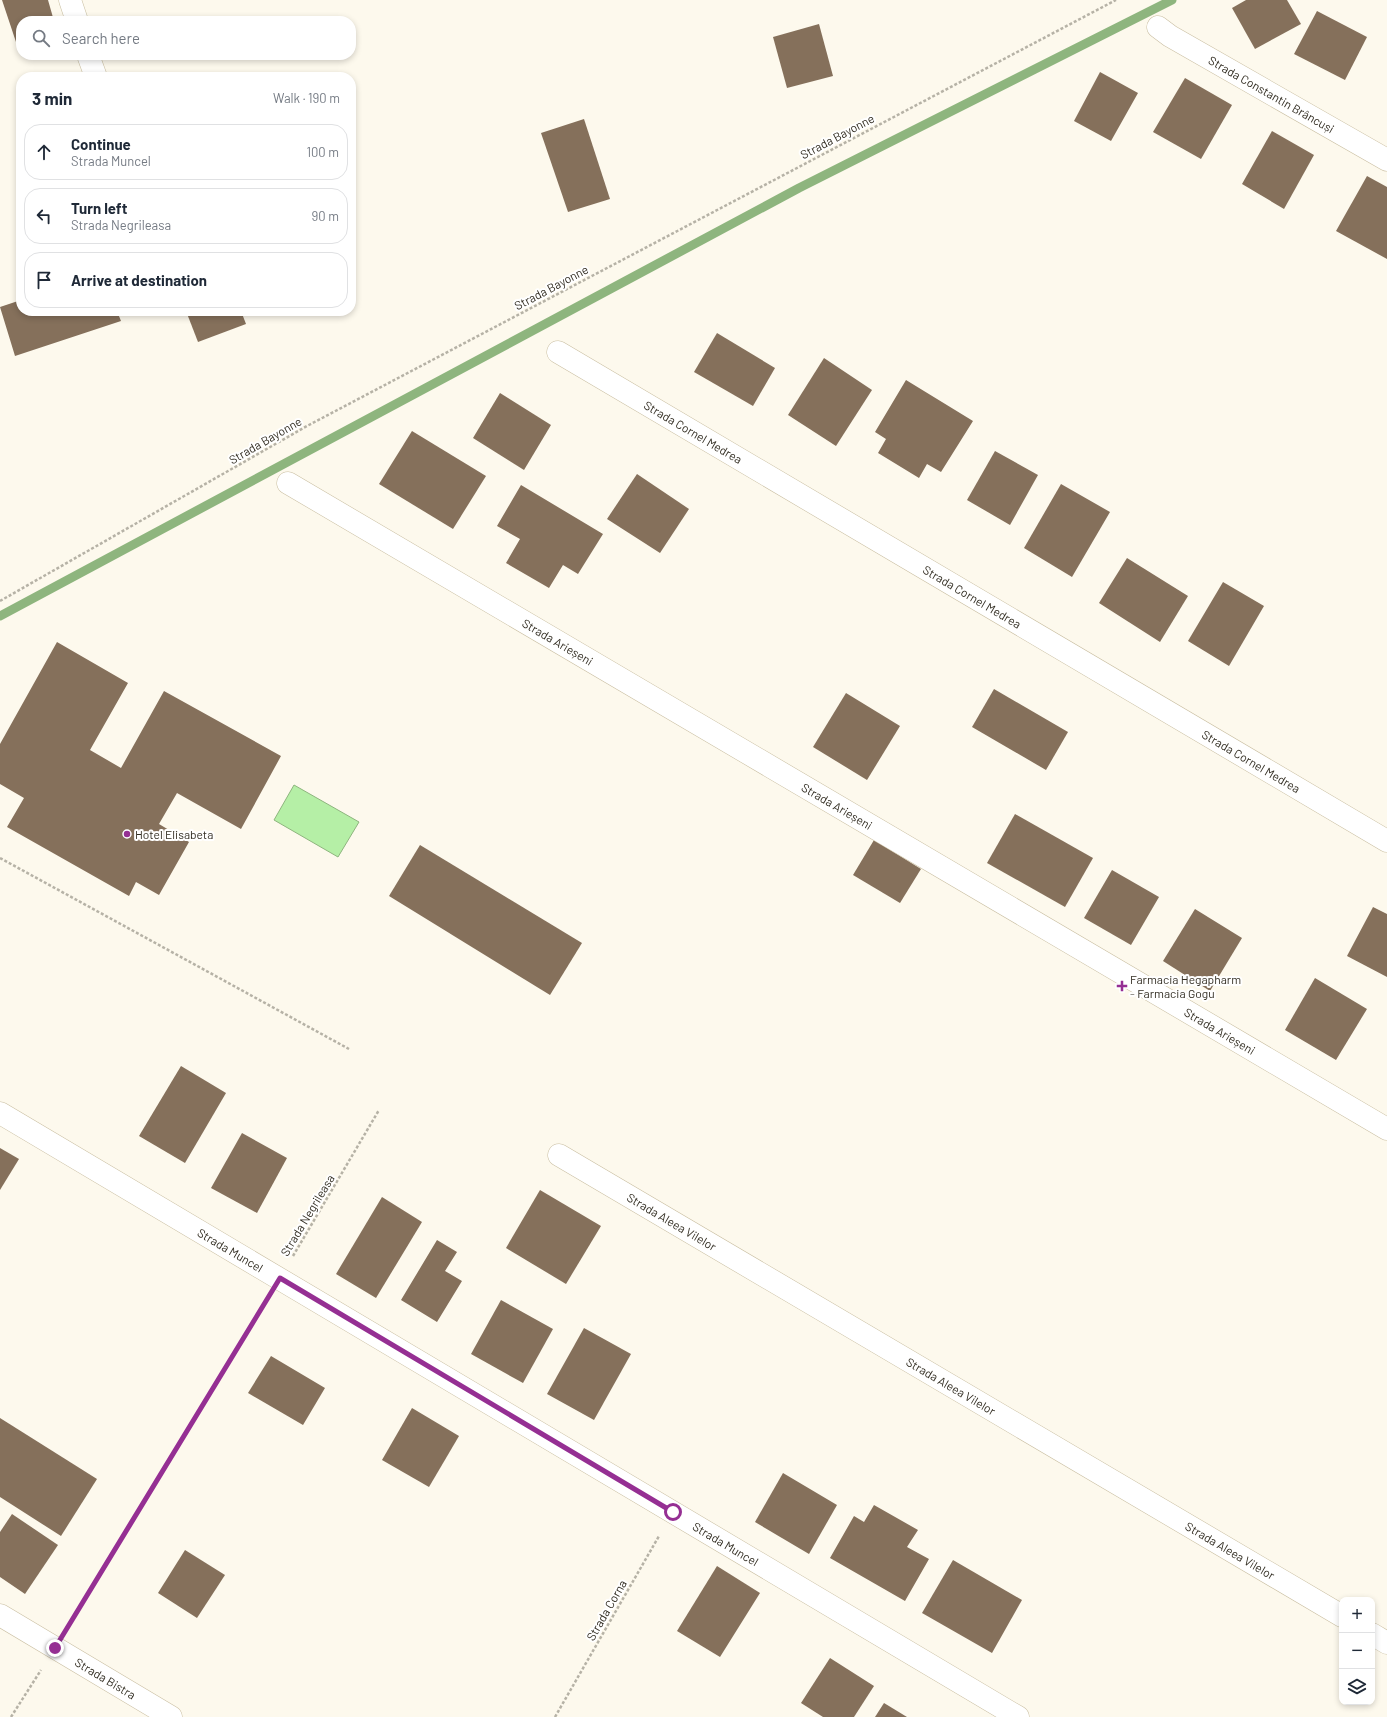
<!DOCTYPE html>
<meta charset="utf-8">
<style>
:root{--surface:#fff;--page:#f6f6f7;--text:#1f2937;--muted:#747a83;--line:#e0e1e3}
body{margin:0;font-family:Barlow,sans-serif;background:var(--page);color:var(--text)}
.controls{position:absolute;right:12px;bottom:12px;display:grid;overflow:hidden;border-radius:8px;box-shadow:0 2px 6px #0003}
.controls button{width:36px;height:36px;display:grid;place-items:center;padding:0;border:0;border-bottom:1px solid var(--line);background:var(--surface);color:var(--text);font:20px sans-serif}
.stop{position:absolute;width:12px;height:12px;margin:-9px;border:3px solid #952f93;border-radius:50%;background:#fff}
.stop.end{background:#952f93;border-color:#fff;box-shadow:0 1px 4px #0008}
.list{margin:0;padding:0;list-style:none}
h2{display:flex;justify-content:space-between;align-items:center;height:52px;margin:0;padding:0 16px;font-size:17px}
h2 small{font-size:13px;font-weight:400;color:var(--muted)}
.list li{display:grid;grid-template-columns:26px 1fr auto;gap:12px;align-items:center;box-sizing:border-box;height:56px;margin:0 8px 8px;padding:0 8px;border:1px solid var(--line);border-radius:16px}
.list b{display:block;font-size:15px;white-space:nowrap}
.list p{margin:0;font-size:13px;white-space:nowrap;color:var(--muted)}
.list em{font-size:13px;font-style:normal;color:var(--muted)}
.icon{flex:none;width:22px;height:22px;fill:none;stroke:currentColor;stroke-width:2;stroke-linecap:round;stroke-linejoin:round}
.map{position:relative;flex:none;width:1387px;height:1717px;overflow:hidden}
.search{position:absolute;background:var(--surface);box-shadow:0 2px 6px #0003;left:16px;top:16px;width:340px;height:44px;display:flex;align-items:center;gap:10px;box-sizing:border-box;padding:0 14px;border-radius:16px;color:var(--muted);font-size:15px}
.panel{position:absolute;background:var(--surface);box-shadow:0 2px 6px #0003;left:16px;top:72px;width:340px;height:244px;border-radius:16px}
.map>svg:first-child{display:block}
</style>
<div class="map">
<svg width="1387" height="1717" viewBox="0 0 1387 1717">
<rect width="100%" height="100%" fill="#fdf9ed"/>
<path fill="#b5efa6" stroke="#8eb57e" d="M294,785L359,822L338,857L274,820Z"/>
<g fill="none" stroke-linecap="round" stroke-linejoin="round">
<path stroke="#8eb57e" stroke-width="9" d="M0,616L799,188L1172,0"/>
</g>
<g fill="#85705b">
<path d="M2,0H48L54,21H21V41L16,42Z"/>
<path d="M1246,0H1287L1301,24L1255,49L1232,8Z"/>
<path d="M1317,11L1367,37L1345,80L1294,54Z"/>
<path d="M819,24L833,76L787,88L773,37Z"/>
<path d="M1100,72L1138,93L1111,141L1074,121Z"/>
<path d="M1185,78L1232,105L1201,159L1153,132Z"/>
<path d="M584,119L610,199L568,212L541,133Z"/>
<path d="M1272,131L1314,155L1284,209L1242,184Z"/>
<path d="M1367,176L1387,187V259L1336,231Z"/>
<path d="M21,300V311H117L121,321L15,356L0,307Z"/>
<path d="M186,311H241L246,324L198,342Z"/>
<path d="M717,333L775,368L753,406L694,372Z"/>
<path d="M824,358L872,390L836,446L788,415Z"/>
<path d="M906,380L973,421L941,472L927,464L919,478L878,453L886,439L875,432Z"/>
<path d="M500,393L551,425L524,470L473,438Z"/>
<path d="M412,431L486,476L453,529L379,484Z"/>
<path d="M995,451L1038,475L1010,525L967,500Z"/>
<path d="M637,474L689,509L660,553L607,519Z"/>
<path d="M1061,484L1110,512L1072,577L1024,548Z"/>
<path d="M521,485L603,534L578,574L563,565L549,588L506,563L520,539L497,526Z"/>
<path d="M1127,558L1188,596L1160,642L1099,603Z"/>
<path d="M1223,582L1264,606L1229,666L1188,641Z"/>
<path d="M57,642L128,683L90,750L121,768L164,691L281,756L241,829L177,793L159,824L189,842L159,895L136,882L129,896L7,827L24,798L0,784V744Z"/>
<path d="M994,689L1068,732L1046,770L972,727Z"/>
<path d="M846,693L900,726L867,780L813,747Z"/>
<path d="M1015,814L1093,858L1065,907L987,863Z"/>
<path d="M874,840L921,869L900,903L853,875Z"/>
<path d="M420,845L582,943L550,995L389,896Z"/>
<path d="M1112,870L1159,897L1131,945L1084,918Z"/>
<path d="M1373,907L1387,914V977L1347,956Z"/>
<path d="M1195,909L1242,938L1210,991L1163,961Z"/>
<path d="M1315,978L1367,1009L1336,1060L1285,1030Z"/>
<path d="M181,1066L226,1093L185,1163L139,1136Z"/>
<path d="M242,1133L287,1158L257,1213L211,1188Z"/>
<path d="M0,1148L19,1159L0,1190Z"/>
<path d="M540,1190L601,1226L566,1284L506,1248Z"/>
<path d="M382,1197L422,1222L376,1298L336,1274Z"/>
<path d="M437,1240L457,1252L445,1271L462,1281L437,1322L401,1300Z"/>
<path d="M501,1300L553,1329L523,1383L471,1354Z"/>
<path d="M584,1328L631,1354L594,1420L547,1394Z"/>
<path d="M271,1356L325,1388L303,1425L248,1393Z"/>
<path d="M412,1408L459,1436L429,1487L382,1460Z"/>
<path d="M0,1418L97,1479L61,1536L0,1497Z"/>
<path d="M783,1473L837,1505L809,1554L755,1522Z"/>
<path d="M874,1505L918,1530L907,1547L929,1559L905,1601L830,1558L854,1516L864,1522Z"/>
<path d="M12,1514L58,1545L25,1594L0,1577V1532Z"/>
<path d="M185,1550L225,1575L197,1618L158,1593Z"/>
<path d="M953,1560L1022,1600L992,1653L922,1613Z"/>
<path d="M717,1566L760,1593L720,1657L677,1631Z"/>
<path d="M830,1658L874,1686L854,1717H823L801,1703Z"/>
<path d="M884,1703L907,1717H875Z"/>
</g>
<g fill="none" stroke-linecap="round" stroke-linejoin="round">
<defs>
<g id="minor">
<path d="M70,0L77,21"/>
<path id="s1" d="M1158,27L1170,36L1387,160"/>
<path d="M88,55L96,77"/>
<path id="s2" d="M558,352L1387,841"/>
<path id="s3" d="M288,483L1387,1129"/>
<path id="s4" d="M0,1113L1018,1717"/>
<path id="s5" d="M559,1155L1342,1616"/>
<path id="s6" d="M0,1615L171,1717"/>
<path d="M1372,1634L1387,1643"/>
</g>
</defs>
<use href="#minor" stroke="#c9bea1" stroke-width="23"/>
<g stroke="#b6b2a6" stroke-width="2.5" stroke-dasharray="3 2" stroke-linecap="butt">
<path d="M0,601L307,426L1116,0"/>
<path d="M0,858L349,1049"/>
<path d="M293,1256L379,1110"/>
<path d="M69,1625L266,1301"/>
<path d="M11,1717L41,1670"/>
<path d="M555,1717L659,1536"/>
</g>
<use href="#minor" stroke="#fff" stroke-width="22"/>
</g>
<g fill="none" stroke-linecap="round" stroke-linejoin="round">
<path stroke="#952f93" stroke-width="5" d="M55,1648L280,1278L673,1512"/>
</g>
<g fill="#952f93" stroke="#fff" stroke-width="1.5">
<circle cx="127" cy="834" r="4"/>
<path d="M1120 980h4v4h4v4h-4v4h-4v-4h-4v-4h4z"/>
</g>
<g text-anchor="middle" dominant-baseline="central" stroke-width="4" stroke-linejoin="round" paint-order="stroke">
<g font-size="12" fill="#322d22" stroke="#fff">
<text stroke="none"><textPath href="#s1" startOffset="132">Strada Constantin Brâncuși</textPath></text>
<text transform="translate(837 136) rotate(-28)">Strada Bayonne</text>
<text transform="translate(551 287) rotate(-28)">Strada Bayonne</text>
<text stroke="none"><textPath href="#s2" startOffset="157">Strada Cornel Medrea</textPath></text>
<text transform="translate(265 440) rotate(-30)">Strada Bayonne</text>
<text stroke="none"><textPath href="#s2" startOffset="481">Strada Cornel Medrea</textPath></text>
<text stroke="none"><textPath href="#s3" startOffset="313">Strada Arieșeni</textPath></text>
<text stroke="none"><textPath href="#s2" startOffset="805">Strada Cornel Medrea</textPath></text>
<text stroke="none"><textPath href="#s3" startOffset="637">Strada Arieșeni</textPath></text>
<text stroke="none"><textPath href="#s3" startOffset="1081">Strada Arieșeni</textPath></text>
<text transform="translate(307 1215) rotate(-59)">Strada Negrileasa</text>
<text stroke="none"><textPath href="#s5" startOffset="131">Strada Aleea Vilelor</textPath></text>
<text stroke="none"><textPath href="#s4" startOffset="268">Strada Muncel</textPath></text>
<text stroke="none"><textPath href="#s5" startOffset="455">Strada Aleea Vilelor</textPath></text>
<text stroke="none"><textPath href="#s4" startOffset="844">Strada Muncel</textPath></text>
<text stroke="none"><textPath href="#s5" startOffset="779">Strada Aleea Vilelor</textPath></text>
<text transform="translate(606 1610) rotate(-60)">Strada Corna</text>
<text stroke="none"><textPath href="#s6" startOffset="123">Strada Bistra</textPath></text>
</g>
<g font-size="12" fill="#322d22" stroke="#fff" text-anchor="start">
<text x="135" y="834">Hotel Elisabeta</text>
<text x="1130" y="979">Farmacia Hegapharm<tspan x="1130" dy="14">- Farmacia Gogu</tspan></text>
</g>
</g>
</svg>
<div class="controls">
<button>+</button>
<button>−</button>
<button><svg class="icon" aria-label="layers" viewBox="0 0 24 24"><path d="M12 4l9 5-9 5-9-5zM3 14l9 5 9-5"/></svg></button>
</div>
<div class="stop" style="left:673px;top:1512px"></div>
<div class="stop end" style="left:55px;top:1648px"></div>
<div class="search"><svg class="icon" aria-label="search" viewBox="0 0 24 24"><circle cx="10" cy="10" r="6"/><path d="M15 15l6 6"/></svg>Search here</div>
<section class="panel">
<h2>3 min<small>Walk · 190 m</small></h2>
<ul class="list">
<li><svg class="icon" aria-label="ahead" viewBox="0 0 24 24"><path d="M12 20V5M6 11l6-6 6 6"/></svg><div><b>Continue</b><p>Strada Muncel</p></div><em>100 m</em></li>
<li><svg class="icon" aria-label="left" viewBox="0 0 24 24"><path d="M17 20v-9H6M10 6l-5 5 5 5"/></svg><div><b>Turn left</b><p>Strada Negrileasa</p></div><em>90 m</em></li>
<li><svg class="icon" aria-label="arrive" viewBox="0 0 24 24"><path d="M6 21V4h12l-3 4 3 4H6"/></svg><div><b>Arrive at destination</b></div></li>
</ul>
</section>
</div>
